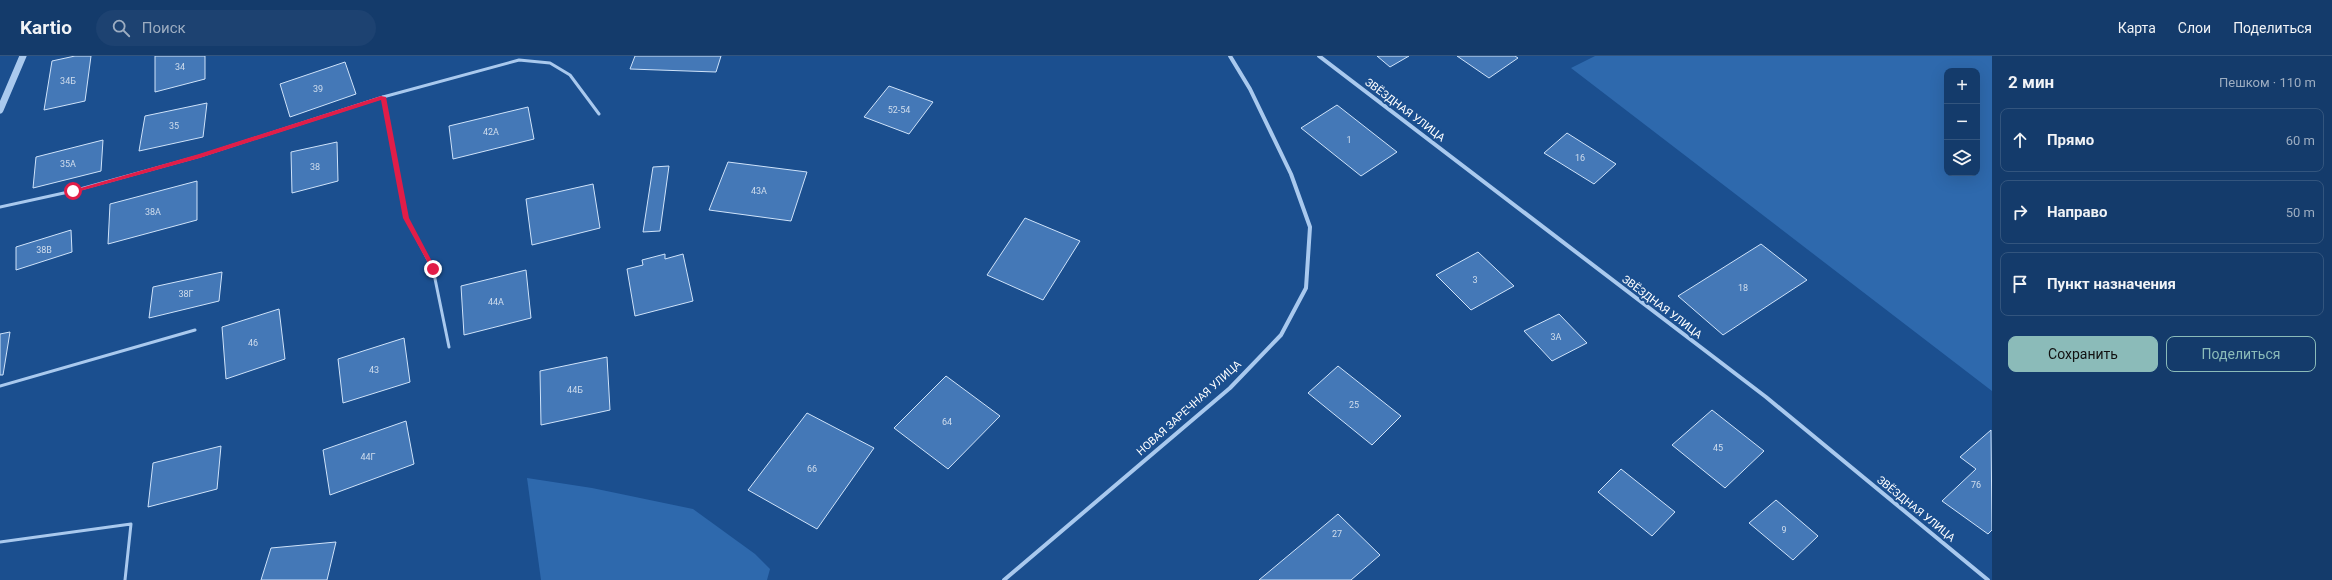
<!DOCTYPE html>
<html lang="ru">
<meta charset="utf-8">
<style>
:root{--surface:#143b6b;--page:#1d4271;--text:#f1f3f6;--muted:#9dadc1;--line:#33557e;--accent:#8bbbb9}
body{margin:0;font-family:Roboto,sans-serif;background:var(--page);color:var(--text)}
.controls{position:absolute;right:12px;top:12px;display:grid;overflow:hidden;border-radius:8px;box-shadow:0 4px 16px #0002}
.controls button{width:36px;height:36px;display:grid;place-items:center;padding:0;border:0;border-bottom:1px solid var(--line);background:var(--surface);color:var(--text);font:20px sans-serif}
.stop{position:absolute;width:12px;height:12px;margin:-9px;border:3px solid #e11d48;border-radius:50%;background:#fff}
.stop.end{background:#e11d48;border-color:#fff;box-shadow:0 1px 4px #0008}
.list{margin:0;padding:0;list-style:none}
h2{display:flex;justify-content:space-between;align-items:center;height:52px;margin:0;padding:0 16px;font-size:17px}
h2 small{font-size:13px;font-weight:400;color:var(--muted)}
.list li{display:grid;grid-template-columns:26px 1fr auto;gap:12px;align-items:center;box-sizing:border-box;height:64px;margin:0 8px 8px;padding:0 8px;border:1px solid var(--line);border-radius:8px}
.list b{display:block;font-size:15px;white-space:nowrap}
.list em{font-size:13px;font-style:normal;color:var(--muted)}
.actions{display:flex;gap:8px;padding:12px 16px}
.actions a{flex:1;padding:9px 0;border:1px solid var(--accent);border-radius:8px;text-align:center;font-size:14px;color:var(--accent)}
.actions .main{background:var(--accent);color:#111}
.icon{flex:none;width:22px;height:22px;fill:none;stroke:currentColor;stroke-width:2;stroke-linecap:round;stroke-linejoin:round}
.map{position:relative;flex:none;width:1992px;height:524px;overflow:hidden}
header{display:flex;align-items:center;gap:24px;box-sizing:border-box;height:56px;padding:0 20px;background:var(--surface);border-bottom:1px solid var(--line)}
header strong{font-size:19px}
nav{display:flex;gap:22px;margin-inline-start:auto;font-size:14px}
.search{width:280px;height:36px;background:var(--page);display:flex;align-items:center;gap:10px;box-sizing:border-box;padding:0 14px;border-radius:22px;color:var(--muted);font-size:15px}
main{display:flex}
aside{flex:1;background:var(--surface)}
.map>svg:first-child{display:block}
</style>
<header>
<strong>Kartio</strong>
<div class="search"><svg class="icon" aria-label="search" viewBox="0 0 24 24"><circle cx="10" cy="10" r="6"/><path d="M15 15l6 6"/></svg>Поиск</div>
<nav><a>Карта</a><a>Слои</a><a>Поделиться</a></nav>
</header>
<main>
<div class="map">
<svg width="1992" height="524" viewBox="0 0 1992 524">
<rect width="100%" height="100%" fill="#1b4f8f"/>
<g fill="#2e69ad" fill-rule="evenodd">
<path d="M1595,0H1992V335L1571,12ZM1947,15H1977V117H1947Z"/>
<path d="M527,422L592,432L693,453L755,498L770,513L767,524H541Z"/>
</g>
<g fill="#4478b7" stroke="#cfe3fa">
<path d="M75,0H91L85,45L44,54L52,5Z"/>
<path d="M155,0H205V23L155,36Z"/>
<path d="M635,0H721L716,16L630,13Z"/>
<path d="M1377,0H1409L1390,11Z"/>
<path d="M1457,0H1515L1518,2L1489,22Z"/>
<path d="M345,6L356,38L290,61L280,28Z"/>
<path d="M889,30L933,46L909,78L864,61Z"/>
<path d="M207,47L203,81L139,95L145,60Z"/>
<path d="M1337,49L1397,96L1361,120L1301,72Z"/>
<path d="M528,51L534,83L453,103L449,70Z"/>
<path d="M1567,77L1616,108L1594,128L1544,97Z"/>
<path d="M103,84L101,115L33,132L36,101Z"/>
<path d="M337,86L338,125L292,137L291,96Z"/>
<path d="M728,106L807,116L791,165L709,154Z"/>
<path d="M669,110L660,175L643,176L653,111Z"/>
<path d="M197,125V164L108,188L110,148Z"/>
<path d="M593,128L600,172L532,189L526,143Z"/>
<path d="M1025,162L1080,185L1043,244L987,219Z"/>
<path d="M71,174L72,196L16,214V191Z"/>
<path d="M1761,188L1807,224L1723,279L1678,240Z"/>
<path d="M1478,196L1514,230L1471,254L1436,219Z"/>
<path d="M665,198V203L683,198L693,245L635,260L627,213L643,209L642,204Z"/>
<path d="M526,214L531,262L464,279L461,230Z"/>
<path d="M222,216L219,245L149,262L153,231Z"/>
<path d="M279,253L285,303L226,323L222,271Z"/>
<path d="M1559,258L1587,287L1552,305L1524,275Z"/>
<path d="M10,276L3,319H0V278Z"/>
<path d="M404,282L410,326L343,347L338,303Z"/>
<path d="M607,301L610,354L541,369L540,315Z"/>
<path d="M1338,310L1401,360L1372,389L1308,337Z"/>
<path d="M946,320L1000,360L948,413L894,372Z"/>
<path d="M1712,354L1764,395L1725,432L1672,389Z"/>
<path d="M807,357L874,392L817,473L748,434Z"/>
<path d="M406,365L414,408L330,439L323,394Z"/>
<path d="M1991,374L1992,474L1988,478L1942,445L1976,413L1960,401Z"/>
<path d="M221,390L217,433L148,451L153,407Z"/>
<path d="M1621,413L1675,456L1652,480L1598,436Z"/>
<path d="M1776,444L1818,480L1793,504L1749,467Z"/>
<path d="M1338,458L1380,499L1351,524H1259Z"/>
<path d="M336,486L327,524H261L271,492Z"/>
</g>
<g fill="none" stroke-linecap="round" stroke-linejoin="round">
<g stroke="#a9c9ee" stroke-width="3">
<path d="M383,41L406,162L433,213L449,291"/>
<path d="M0,151L73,135L200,100L383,41L519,4L550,7L570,19L599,58"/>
<path d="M0,330L195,274"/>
<path d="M0,486L131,468L125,524"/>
</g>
<g stroke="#a9c9ee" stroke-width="4">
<path d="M1319,0L1766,341L1988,524"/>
<path d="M1004,524L1230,332L1281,279L1306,232L1310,171L1291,118L1250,33L1230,0"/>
</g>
<path stroke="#a9c9ee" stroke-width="7" d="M0,54L23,0"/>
</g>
<path fill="#e11d48" d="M381,40L386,41L409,162L436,213L433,216L403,162L381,44L200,102L73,137L70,135L199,98Z"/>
<g text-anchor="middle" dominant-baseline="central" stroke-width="4" stroke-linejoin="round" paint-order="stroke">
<g font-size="9" fill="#d0dded">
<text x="180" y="11">34</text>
<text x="68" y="25">34Б</text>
<text x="318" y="33">39</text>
<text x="899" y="54">52-54</text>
<text x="174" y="70">35</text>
<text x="491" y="76">42А</text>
<text x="1349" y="84">1</text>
<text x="1580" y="102">16</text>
<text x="68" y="108">35А</text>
<text x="315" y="111">38</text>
<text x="759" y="135">43А</text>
<text x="153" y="156">38А</text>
<text x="44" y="194">38В</text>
<text x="1475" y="224">3</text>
<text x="1743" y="232">18</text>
<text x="186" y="238">38Г</text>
<text x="496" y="246">44А</text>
<text x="1556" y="281">3А</text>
<text x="253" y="287">46</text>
<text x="374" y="314">43</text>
<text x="575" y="334">44Б</text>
<text x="1354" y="349">25</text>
<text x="947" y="366">64</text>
<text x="1718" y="392">45</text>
<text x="368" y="401">44Г</text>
<text x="812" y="413">66</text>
<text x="1976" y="429">76</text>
<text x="1784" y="474">9</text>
<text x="1337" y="478">27</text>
</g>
<g font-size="11" fill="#fff" stroke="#1b4f8f">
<text transform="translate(1405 54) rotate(37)">ЗВЁЗДНАЯ УЛИЦА</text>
<text transform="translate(1662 251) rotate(37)">ЗВЁЗДНАЯ УЛИЦА</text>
<text transform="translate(1189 352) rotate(-42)">НОВАЯ ЗАРЕЧНАЯ УЛИЦА</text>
<text transform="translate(1916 453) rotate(39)">ЗВЁЗДНАЯ УЛИЦА</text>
</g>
</g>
</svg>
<div class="controls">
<button>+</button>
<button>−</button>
<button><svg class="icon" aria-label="layers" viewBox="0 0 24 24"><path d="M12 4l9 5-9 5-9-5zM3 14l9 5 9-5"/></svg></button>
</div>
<div class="stop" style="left:73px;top:135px"></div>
<div class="stop end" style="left:433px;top:213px"></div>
</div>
<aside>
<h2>2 мин<small>Пешком · 110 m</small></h2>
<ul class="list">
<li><svg class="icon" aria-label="ahead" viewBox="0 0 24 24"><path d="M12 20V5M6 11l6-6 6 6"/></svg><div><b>Прямо</b></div><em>60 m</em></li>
<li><svg class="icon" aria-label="right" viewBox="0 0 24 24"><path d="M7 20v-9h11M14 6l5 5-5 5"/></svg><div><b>Направо</b></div><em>50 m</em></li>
<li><svg class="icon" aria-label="arrive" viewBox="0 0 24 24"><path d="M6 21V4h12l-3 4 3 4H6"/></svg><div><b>Пункт назначения</b></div></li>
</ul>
<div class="actions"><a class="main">Сохранить</a><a>Поделиться</a></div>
</aside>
</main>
